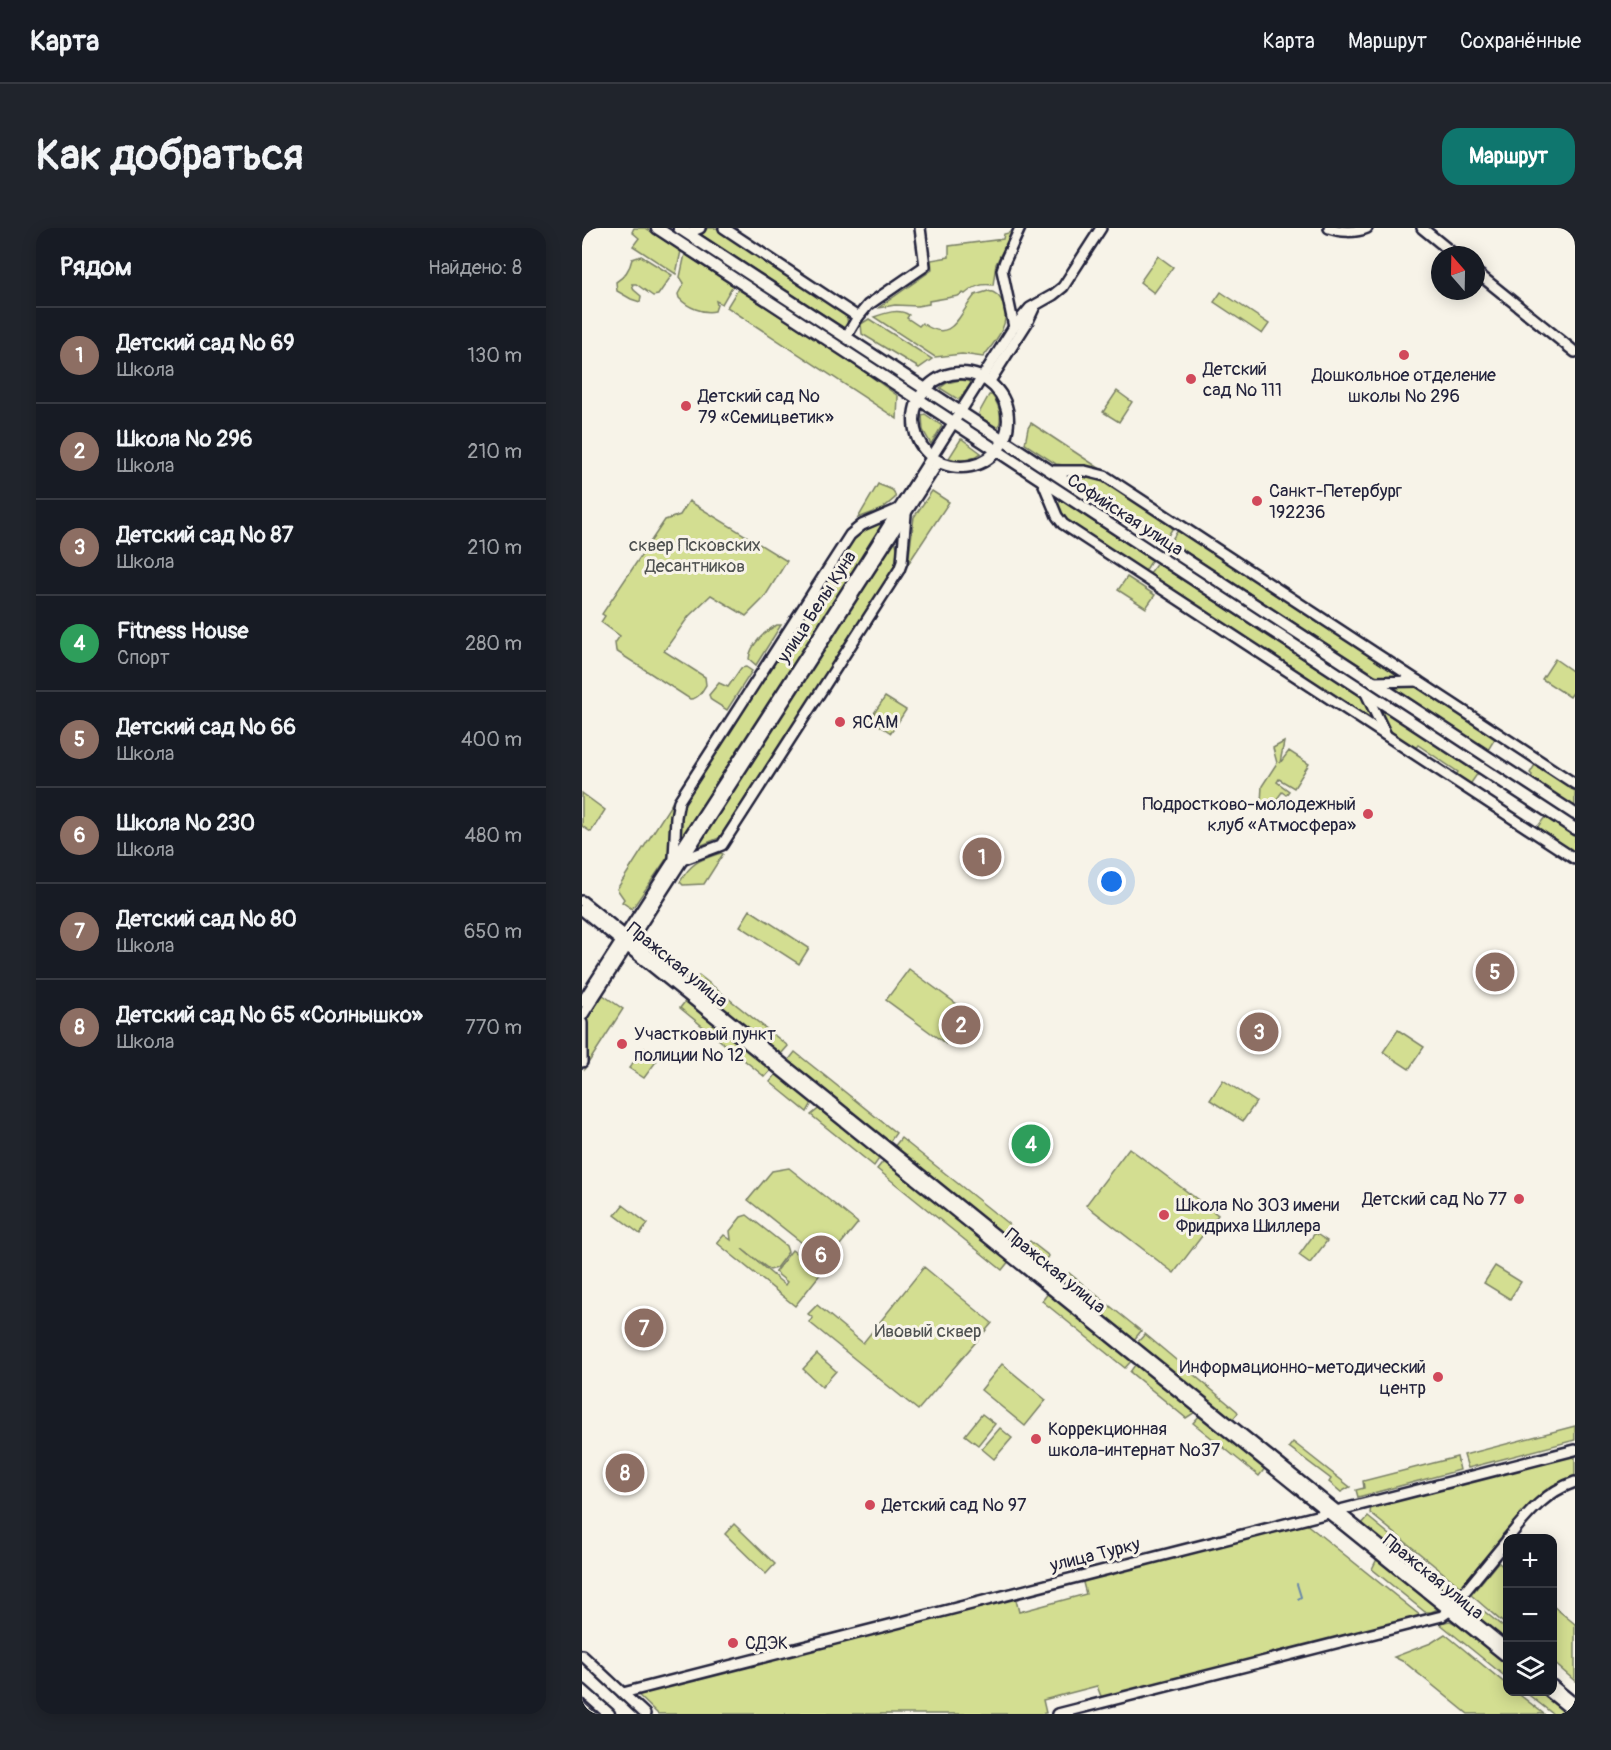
<!DOCTYPE html>
<html lang="ru">
<meta charset="utf-8">
<style>
:root{--surface:#171b24;--page:#20242c;--text:#f1f3f6;--muted:#9ea1a6;--line:#363941;--accent:#0f766e}
body{margin:0;font-family:Pangolin,sans-serif;background:var(--page);color:var(--text)}
.controls{position:absolute;right:18px;bottom:18px;display:grid;overflow:hidden;border-radius:12px;box-shadow:0 3px 15px #0003}
.controls button{width:54px;height:54px;display:grid;place-items:center;padding:0;border:0;border-bottom:2px solid var(--line);background:var(--surface);color:var(--text);font:30px sans-serif}
.compass{position:absolute;left:849px;top:18px;width:54px;height:54px;border-radius:50%;background:var(--surface);box-shadow:0 3px 15px #0003;rotate:340deg}
.you{position:absolute;left:530px;top:654px;width:21px;height:21px;margin:-15px;border:4px solid #fff;border-radius:50%;background:#1a73e8;box-shadow:0 0 0 9px #1a73e833}
.badge{display:grid;place-items:center;width:39px;height:39px;border-radius:50%;background:var(--accent);color:#fff;font-size:20px;font-weight:700}
.pin{position:absolute;translate:-50% -50%;border:3px solid #fff;box-shadow:0 2px 6px #0006}
.list{margin:0;padding:0;list-style:none}
h2{display:flex;justify-content:space-between;align-items:center;height:78px;margin:0;padding:0 24px;font-size:26px}
h2 small{font-size:20px;font-weight:400;color:var(--muted)}
.list li{display:grid;grid-template-columns:39px 1fr auto;gap:18px;align-items:center;box-sizing:border-box;height:96px;padding:0 24px;border-top:2px solid var(--line)}
.list b{display:block;font-size:22px;white-space:nowrap}
.list p{margin:0;font-size:20px;white-space:nowrap;color:var(--muted)}
.list em{font-size:20px;font-style:normal;color:var(--muted)}
.icon{flex:none;width:33px;height:33px;fill:none;stroke:currentColor;stroke-width:2;stroke-linecap:round;stroke-linejoin:round}
.map{position:relative;flex:none;width:993px;height:1486px;overflow:hidden;border-radius:18px}
header{display:flex;align-items:center;gap:36px;box-sizing:border-box;height:84px;padding:0 30px;background:var(--surface);border-bottom:2px solid var(--line)}
header strong{font-size:28px}
nav{display:flex;gap:33px;margin-inline-start:auto;font-size:21px}
.intro{display:flex;align-items:center;justify-content:space-between;box-sizing:border-box;height:144px;padding:0 36px}
h1{margin:0;font-size:42px}
.button{padding:15px 27px;border-radius:18px;background:var(--accent);color:#fff;font-size:21px;font-weight:700}
main{display:flex;gap:36px;padding:0 36px}
aside{flex:1;background:var(--surface);border-radius:18px;box-shadow:0 3px 15px #0003}
.map>svg:first-child{display:block}
</style>
<header>
<strong>Карта</strong>
<nav><a>Карта</a><a>Маршрут</a><a>Сохранённые</a></nav>
</header>
<div class="intro"><h1>Как добраться</h1><a class="button">Маршрут</a></div>
<main>
<aside>
<h2>Рядом<small>Найдено: 8</small></h2>
<ul class="list">
<li><span class="badge" style="background:#8d6e63">1</span><div><b>Детский сад № 69</b><p>Школа</p></div><em>130 m</em></li>
<li><span class="badge" style="background:#8d6e63">2</span><div><b>Школа № 296</b><p>Школа</p></div><em>210 m</em></li>
<li><span class="badge" style="background:#8d6e63">3</span><div><b>Детский сад № 87</b><p>Школа</p></div><em>210 m</em></li>
<li><span class="badge" style="background:#2e9e5b">4</span><div><b>Fitness House</b><p>Спорт</p></div><em>280 m</em></li>
<li><span class="badge" style="background:#8d6e63">5</span><div><b>Детский сад № 66</b><p>Школа</p></div><em>400 m</em></li>
<li><span class="badge" style="background:#8d6e63">6</span><div><b>Школа № 230</b><p>Школа</p></div><em>480 m</em></li>
<li><span class="badge" style="background:#8d6e63">7</span><div><b>Детский сад № 80</b><p>Школа</p></div><em>650 m</em></li>
<li><span class="badge" style="background:#8d6e63">8</span><div><b>Детский сад № 65 «Солнышко»</b><p>Школа</p></div><em>770 m</em></li>
</ul>
</aside>
<div class="map">
<svg width="993" height="1486" viewBox="0 0 993 1486">
<rect width="100%" height="100%" fill="#f7f3e8"/>
<filter id="ink" filterUnits="userSpaceOnUse"><feTurbulence type="fractalNoise" baseFrequency=".0167" numOctaves="2"/><feDisplacementMap in="SourceGraphic" scale="12" xChannelSelector="R" yChannelSelector="G"/><feConvolveMatrix kernelMatrix="1 2 1 2 8 2 1 2 1" color-interpolation-filters="sRGB"/></filter>
<g filter="url(#ink)">
<g fill="#d3de91" stroke="#7a8066" stroke-width="1.5">
<path d="M52,0H64L99,23L94,46L51,18L57,10L50,4Z"/>
<path d="M126,0H136L261,82L265,90L266,98L262,100L118,6V4Z"/>
<path d="M430,4L414,36L411,57C400,55 392,58 383,66L381,65L376,68L347,73V76L335,78L313,77L296,80L350,42L349,32L367,29V18L421,11L422,6Z"/>
<path d="M103,26L151,57L140,76L134,73L135,77L133,83C121,86 105,79 97,70L96,66L102,55L98,49Z"/>
<path d="M59,28L90,47L76,67L71,68L54,56H50L52,62L59,68L58,74L49,71L35,63L34,54C42,49 48,41 50,31Z"/>
<path d="M576,28L591,39L572,65L558,54Z"/>
<path d="M156,61L266,132L316,168L315,191L145,79Z"/>
<path d="M406,63C414,64 417,68 421,75C430,95 413,114 401,129L380,126L353,129L292,89C303,85 317,80 327,87L325,90L337,98L340,95C371,117 376,87 393,67Z"/>
<path d="M639,64L687,96L680,106L632,74Z"/>
<path d="M287,91L350,131L337,140L280,106L279,96Z"/>
<path d="M378,152L387,153L389,155L377,172L358,160L365,155Z"/>
<path d="M535,163L550,174L537,194L521,184Z"/>
<path d="M407,167H410C417,177 421,189 416,200L398,189L397,185Z"/>
<path d="M343,186L360,198L349,216L341,202L340,187Z"/>
<path d="M449,195L520,242L474,236L443,216L446,200Z"/>
<path d="M379,211H380L399,225C390,232 378,234 367,230Z"/>
<path d="M492,247H509L521,252L592,298L584,311L493,251Z"/>
<path d="M296,256C303,260 315,260 313,270L300,281L276,290Z"/>
<path d="M350,263L367,274L326,336L332,289Z"/>
<path d="M479,272L570,332L562,345L486,295L478,284L476,275Z"/>
<path d="M107,273L205,333L182,370L164,388L129,367L107,388L82,423L123,449L124,457C120,463 117,471 108,471L34,423L33,415L38,408L19,394L23,388L20,386L83,292L98,287Z"/>
<path d="M296,295L301,300L101,608L97,607L99,579L103,571L271,310L283,300Z"/>
<path d="M597,301L821,448L820,449H799L793,447L588,314Z"/>
<path d="M312,309L317,326L312,344L137,610L115,619Z"/>
<path d="M575,335L780,469L792,493L566,348Z"/>
<path d="M545,349L573,367L564,380L536,362Z"/>
<path d="M195,397H199L174,437L167,431C168,417 183,403 195,397Z"/>
<path d="M973,431L993,445V462L988,469L960,451Z"/>
<path d="M164,439L170,443L145,482L129,472L127,467L137,455L146,459L159,440Z"/>
<path d="M810,457L836,458L914,509L906,522L809,459Z"/>
<path d="M303,469L324,482L309,505L288,491Z"/>
<path d="M801,482L896,545L887,558L873,549L876,544L836,517L832,522L811,507L799,485Z"/>
<path d="M702,514L698,535L707,523L727,536L712,560L697,551L695,554L707,563L704,567L700,564L692,575L684,578L679,575L680,558L695,535L691,520Z"/>
<path d="M954,535L993,560V579L949,550L950,547L948,545Z"/>
<path d="M0,565L23,582L9,604L0,598Z"/>
<path d="M90,575L93,577L89,620L85,630L50,681L40,674L42,671L35,661Z"/>
<path d="M963,589L993,609V627L954,601Z"/>
<path d="M139,625L141,626L122,656L101,657L98,654C109,634 118,632 139,625Z"/>
<path d="M168,682L227,720L217,736L158,698Z"/>
<path d="M327,741L387,785L364,816L304,772Z"/>
<path d="M117,747L206,818L199,826L110,756Z"/>
<path d="M21,767L41,781L3,840L4,792Z"/>
<path d="M105,771L191,840L183,849L98,780Z"/>
<path d="M816,802L842,819L827,841L801,824Z"/>
<path d="M62,820L76,831L62,850L47,840Z"/>
<path d="M213,824L314,905L307,915L206,833Z"/>
<path d="M196,844L231,873L225,884L188,854Z"/>
<path d="M641,852L674,874L661,893L628,872Z"/>
<path d="M239,879L299,928L292,938L229,887Z"/>
<path d="M319,910L429,998L421,1008L312,919Z"/>
<path d="M547,920L636,987L592,1045L504,977Z"/>
<path d="M303,931L428,1032L420,1042L295,941Z"/>
<path d="M207,940L276,995L244,1034L166,972L190,943Z"/>
<path d="M41,977L66,996L58,1006L33,987Z"/>
<path d="M165,987L204,1018L206,1024L194,1040L188,1042L160,1021L203,1057L205,1054L193,1044L210,1022L239,1045L213,1078L135,1015L142,1007L149,1012L148,1003L159,989Z"/>
<path d="M733,1005L745,1013L728,1035L717,1027Z"/>
<path d="M448,1013L467,1028L464,1033L483,1049L487,1045L559,1103L551,1113L443,1025L445,1022L442,1020Z"/>
<path d="M913,1038L939,1054L928,1071L902,1055Z"/>
<path d="M342,1039L410,1095L336,1182L227,1094L231,1090L226,1086L235,1077L281,1115Z"/>
<path d="M467,1064L551,1131L543,1140L460,1073Z"/>
<path d="M563,1106L655,1183L656,1185L650,1192L555,1115Z"/>
<path d="M235,1126L254,1143L240,1159L221,1141Z"/>
<path d="M555,1134L615,1183L604,1190L548,1144Z"/>
<path d="M420,1136L464,1172L443,1198L399,1162Z"/>
<path d="M400,1186L413,1196L396,1217L383,1207Z"/>
<path d="M619,1186L684,1239L677,1248L611,1195Z"/>
<path d="M993,1198V1212L886,1240L882,1227Z"/>
<path d="M418,1200L430,1210L412,1231L400,1221Z"/>
<path d="M711,1214L768,1259L759,1264L747,1254L749,1251L707,1219Z"/>
<path d="M993,1226V1251L983,1254L881,1361L788,1285L789,1278Z"/>
<path d="M875,1229L878,1242L776,1269L774,1262L782,1260L781,1253Z"/>
<path d="M786,1289L878,1364L872,1370H869L779,1297Z"/>
<path d="M723,1295L840,1389L520,1471L515,1458L461,1472L464,1485L459,1486H76L53,1464L433,1368L437,1384L504,1366L500,1351Z"/>
<path d="M152,1296L193,1336L184,1346L143,1306Z"/>
<path d="M796,1329L858,1380L849,1384H843L790,1341Z"/>
<path d="M916,1334L925,1342V1398L889,1367Z"/>
<path d="M971,1378L993,1396V1453L971,1434Z"/>
<path d="M893,1379L898,1380L925,1402V1415L888,1385Z"/>
<path d="M868,1393L876,1397L878,1395L925,1434V1450L857,1395Z"/>
<path d="M863,1406L925,1457L926,1464H934L962,1486H886L822,1434L812,1429L849,1415Z"/>
<path d="M943,1464H962L989,1486H971Z"/>
</g>
<g fill="none" stroke-linecap="round" stroke-linejoin="round">
<path stroke="#6988ab" stroke-width="2" d="M715,1356L719,1369L716,1371"/>
<defs>
<g id="minor">
<path d="M142,0L276,89L264,109"/>
<path d="M747,0C758,4 773,5 785,0"/>
<path d="M840,0L873,27"/>
<path d="M106,5L118,0"/>
<path d="M894,44L993,124"/>
<path d="M276,89L286,77L343,38L338,0"/>
<path d="M432,99L420,42L423,33L438,0"/>
<path d="M408,153L445,95L453,78"/>
<path d="M469,243H503L523,248L993,556"/>
<path d="M460,252L475,288L481,296L993,631"/>
<path d="M791,454L836,453"/>
<path d="M783,463L804,507"/>
<path d="M92,630L94,589L97,573L268,307L280,297L317,281"/>
<path d="M100,632L140,617L317,342L320,334L324,286"/>
<path d="M0,673L926,1421"/>
<path d="M0,682L926,1430"/>
<path d="M0,774L230,418L432,99L448,80L471,67L481,59L519,0"/>
<path d="M0,788L356,235"/>
<path d="M0,795V834"/>
<path d="M926,1310C945,1287 963,1264 993,1254"/>
<path d="M0,1427L63,1486"/>
<path d="M970,1457L993,1476"/>
<path d="M967,1464L993,1485"/>
<path d="M41,1465L993,1222"/>
<path d="M475,1486L860,1388L867,1383L926,1311"/>
</g>
<g id="major">
<path d="M75,0L993,601"/>
<path d="M97,0L993,586"/>
<circle cx="379" cy="192" r="47"/>
<path d="M0,1462L27,1486"/>
</g>
</defs>
<use href="#minor" stroke="#22223b" stroke-width="14"/>
<use href="#major" stroke="#22223b" stroke-width="15"/>
<use href="#minor" stroke="#f7f3e8" stroke-width="9"/>
<use href="#major" stroke="#f7f3e8" stroke-width="10"/>
<path stroke="#22223b" stroke-width="1.5" d="M0,1473L15,1486"/>
</g>
</g>
<g fill="#d1495b" stroke="#f7f3e8" stroke-width="2">
<circle cx="822" cy="127" r="6"/>
<circle cx="609" cy="151" r="6"/>
<circle cx="104" cy="178" r="6"/>
<circle cx="675" cy="273" r="6"/>
<circle cx="258" cy="494" r="6"/>
<circle cx="786" cy="586" r="6"/>
<circle cx="40" cy="816" r="6"/>
<circle cx="937" cy="971" r="6"/>
<circle cx="582" cy="987" r="6"/>
<circle cx="856" cy="1149" r="6"/>
<circle cx="454" cy="1211" r="6"/>
<circle cx="288" cy="1277" r="6"/>
<circle cx="151" cy="1415" r="6"/>
</g>
<g text-anchor="middle" dominant-baseline="central" stroke-width="6" stroke-linejoin="round" paint-order="stroke">
<g font-size="18" fill="#22223b" stroke="#f7f3e8" text-anchor="start">
<text x="621" y="141">Детский<tspan x="621" dy="21">сад № 111</tspan></text>
<text x="822" y="147" text-anchor="middle">Дошкольное отделение<tspan x="822" dy="21">школы № 296</tspan></text>
<text x="116" y="168">Детский сад №<tspan x="116" dy="21">79 «Семицветик»</tspan></text>
<text x="687" y="263">Санкт-Петербург<tspan x="687" dy="21">192236</tspan></text>
<text x="270" y="494">ЯСАМ</text>
<text x="774" y="576" text-anchor="end">Подростково-молодежный<tspan x="774" dy="21">клуб «Атмосфера»</tspan></text>
<text x="52" y="806">Участковый пункт<tspan x="52" dy="21">полиции № 12</tspan></text>
<text x="925" y="971" text-anchor="end">Детский сад № 77</text>
<text x="594" y="977">Школа № 303 имени<tspan x="594" dy="21">Фридриха Шиллера</tspan></text>
<text x="844" y="1139" text-anchor="end">Информационно-методический<tspan x="844" dy="21">центр</tspan></text>
<text x="466" y="1201">Коррекционная<tspan x="466" dy="21">школа-интернат №37</tspan></text>
<text x="300" y="1277">Детский сад № 97</text>
<text x="163" y="1415">СДЭК</text>
</g>
<g font-size="18" fill="#22223b" stroke="#f7f3e8">
<text transform="translate(543 287) rotate(33)">Софийская улица</text>
<text transform="translate(235 379) rotate(-57)">улица Белы Куна</text>
<text transform="translate(95 737) rotate(39)">Пражская улица</text>
<text transform="translate(473 1043) rotate(39)">Пражская улица</text>
<text transform="translate(513 1327) rotate(-14)">улица Турку</text>
<text transform="translate(851 1349) rotate(39)">Пражская улица</text>
</g>
<g font-size="18" fill="#4e5150" stroke="#f7f3e8">
<text x="113" y="317">сквер Псковских<tspan x="113" dy="21">Десантников</tspan></text>
<text x="346" y="1103">Ивовый сквер</text>
</g>
</g>
</svg>
<div class="controls">
<button>+</button>
<button>−</button>
<button><svg class="icon" aria-label="layers" viewBox="0 0 24 24"><path d="M12 4l9 5-9 5-9-5zM3 14l9 5 9-5"/></svg></button>
</div>
<svg class="compass" viewBox="-18 -18 36 36"><path d="M0-13l5 13h-10z" fill="#e53935"/><path d="M0 13l5-13h-10z" fill="#9ea1a6"/></svg>
<div class="you"></div>
<div class="pin badge" style="left:400px;top:629px;background:#8d6e63">1</div>
<div class="pin badge" style="left:379px;top:797px;background:#8d6e63">2</div>
<div class="pin badge" style="left:677px;top:804px;background:#8d6e63">3</div>
<div class="pin badge" style="left:449px;top:916px;background:#2e9e5b">4</div>
<div class="pin badge" style="left:913px;top:744px;background:#8d6e63">5</div>
<div class="pin badge" style="left:239px;top:1027px;background:#8d6e63">6</div>
<div class="pin badge" style="left:62px;top:1100px;background:#8d6e63">7</div>
<div class="pin badge" style="left:43px;top:1245px;background:#8d6e63">8</div>
</div>
</main>
